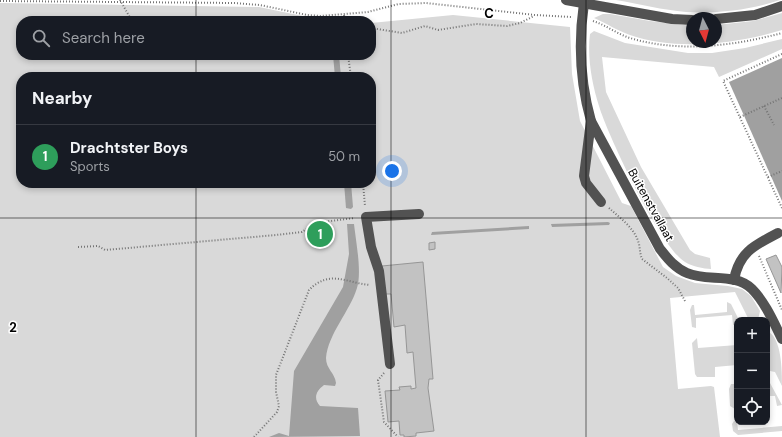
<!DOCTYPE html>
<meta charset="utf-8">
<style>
:root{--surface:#171b24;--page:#242831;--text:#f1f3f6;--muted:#9ea1a6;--line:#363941;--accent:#b45309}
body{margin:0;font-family:"DM Sans",sans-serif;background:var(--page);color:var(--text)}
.controls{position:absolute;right:12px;bottom:12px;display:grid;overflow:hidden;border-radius:8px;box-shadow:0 2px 6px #0003}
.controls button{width:36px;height:36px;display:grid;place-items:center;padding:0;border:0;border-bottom:1px solid var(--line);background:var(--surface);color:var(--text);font:20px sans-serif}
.compass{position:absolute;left:686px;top:12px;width:36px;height:36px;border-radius:50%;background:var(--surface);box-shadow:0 2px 6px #0003;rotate:174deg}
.you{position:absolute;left:392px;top:171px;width:14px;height:14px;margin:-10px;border:3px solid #fff;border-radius:50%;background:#1a73e8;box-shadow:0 0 0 6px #1a73e833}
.badge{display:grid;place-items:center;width:26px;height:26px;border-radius:50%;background:var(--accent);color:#fff;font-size:13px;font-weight:700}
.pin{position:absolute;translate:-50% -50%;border:2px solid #fff;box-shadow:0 1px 4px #0006}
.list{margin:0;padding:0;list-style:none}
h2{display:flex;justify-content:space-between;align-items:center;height:52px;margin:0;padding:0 16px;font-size:17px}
h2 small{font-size:13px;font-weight:400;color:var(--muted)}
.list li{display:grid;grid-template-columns:26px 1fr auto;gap:12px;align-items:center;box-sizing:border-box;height:64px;padding:0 16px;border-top:1px solid var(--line)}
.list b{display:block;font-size:15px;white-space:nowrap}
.list p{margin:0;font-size:13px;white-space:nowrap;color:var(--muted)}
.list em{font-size:13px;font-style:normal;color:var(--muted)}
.icon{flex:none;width:22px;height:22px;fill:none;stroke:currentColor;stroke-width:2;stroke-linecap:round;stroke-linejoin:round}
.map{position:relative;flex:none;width:782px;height:437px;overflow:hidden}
.search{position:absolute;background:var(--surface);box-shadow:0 2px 6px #0003;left:16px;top:16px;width:360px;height:44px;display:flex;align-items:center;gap:10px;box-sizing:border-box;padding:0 14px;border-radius:16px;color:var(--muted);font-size:15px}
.panel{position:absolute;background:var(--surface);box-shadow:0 2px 6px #0003;left:16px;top:72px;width:360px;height:116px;border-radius:16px}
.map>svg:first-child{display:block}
</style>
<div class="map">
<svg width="782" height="437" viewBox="0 0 782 437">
<rect width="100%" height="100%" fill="#fff"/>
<g fill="#d9d9d9" fill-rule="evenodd">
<path d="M616,0H780C752,10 716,14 686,12C663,10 639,4 616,0Z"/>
<path d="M0,3L259,7L317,19V21H21V55H371V23L453,15L570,27L572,74L580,121L622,203L631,206L663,267L676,276L695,283L728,286L742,289L751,296L760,311L758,320H749L735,292L670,298L678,389L711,386L714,387L720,437H0ZM21,77H371V183H21Z"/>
<path d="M782,13V30C737,44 676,51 630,35C618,31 606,23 594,18L603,14H610L650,21L692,26V42H716V25L753,21Z"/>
<path d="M594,31L625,43L688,53H712L745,48L782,39V49L719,77L714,67L602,57L606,92L641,167L690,250L695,254L710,258L711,269C704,269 691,266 685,262C661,248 608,136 599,106C592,84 587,57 590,34Z"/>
<path d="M727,302L731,304L739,320H737L736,324L733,325L732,315L696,318V328L692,327L690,310L692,305H694L695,315L727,312Z"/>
<path d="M767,331C782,337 782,371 782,386L775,372L770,371L767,362Z"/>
<path d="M697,338L698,348L737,345V365L715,367V377H697L695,374L692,343Z"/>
<path d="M767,381L770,383L782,405L777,406L775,396H767Z"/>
<path d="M731,384H734L735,394H737V399L735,400V409L730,406L729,389Z"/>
<path d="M734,421H737L738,430L782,426V431L738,435L733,431L732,424Z"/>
</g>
<g fill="#a0a0a0">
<path d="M333,55H339L341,77H335Z"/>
<path d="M782,58V201L729,82Z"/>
<path d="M344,183H351L353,207L351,209L346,208Z"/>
<path d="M608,222L610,223L609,225L552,227L551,224Z"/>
<path d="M347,224H354C356,242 362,272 357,288C350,311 328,334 326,358C326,369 335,373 336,383L335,386L324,385C316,391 313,398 320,406L358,408L360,436L269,437L279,433L289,436L294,371L343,287L349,254Z"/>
<path d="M529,226V229L431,235L432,232Z"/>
</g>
<g fill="#c2c2c2" stroke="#969696">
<path d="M435,242V249L429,250V243Z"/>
<path d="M776,255L782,267L781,293L766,259Z"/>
<path d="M423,262L433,379H429L428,388L434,431L416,433V436L404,437V435H400L399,421L388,422L385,391L400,390L399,387L411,386V389L416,388L413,352L407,353L405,325L394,327L391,294H385L382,266Z"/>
</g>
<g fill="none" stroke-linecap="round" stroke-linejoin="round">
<g stroke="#747474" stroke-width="2" stroke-dasharray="1 2" stroke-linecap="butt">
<path d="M120,0L132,21"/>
<path d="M0,1L234,3L260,5L307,15L320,16L368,12L399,4L426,3L535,15L571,17"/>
<path d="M344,15L345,21"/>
<path d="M593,21C606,25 617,34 630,38C679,53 733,46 782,33"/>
<path d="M371,28L402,33L425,26L438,30L476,24L507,26L520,23L534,16"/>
<path d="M782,54L723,81L782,208"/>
<path d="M348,55L351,77"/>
<path d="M764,106L774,125"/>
<path d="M740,117L782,98"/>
<path d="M768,177L782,171"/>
<path d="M363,183L365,206"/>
<path d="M609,208C620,218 635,228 639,244C640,249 640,254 642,259L667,278L678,288L685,301"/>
<path d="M78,247L98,246L105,250L276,235L302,232L315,223L355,218"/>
<path d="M759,256L782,310"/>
<path d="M384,373L378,380L384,422L398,437"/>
<path d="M254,437L277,412L279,406L276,392V375L309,290C330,269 346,283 370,285"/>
</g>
<g stroke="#525252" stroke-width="10">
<path d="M566,0L672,19L692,20"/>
<path d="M584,3C578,44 580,82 591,121L660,249C668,259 675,268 687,273C707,282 735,272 752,289C765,302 774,323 782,339"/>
<path d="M716,19L755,15L782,6"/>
<path d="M591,121L584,176L586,183L601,202"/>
<path d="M734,280C739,252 755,245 778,233"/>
<path d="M390,364L379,271L371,247L366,217L419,214"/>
</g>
</g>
<path fill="none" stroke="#000" stroke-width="1" stroke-opacity="0.55" d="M196,0V21M391,0V437M586,0V437M196,55V77M196,183V437M0,218H782"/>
<g text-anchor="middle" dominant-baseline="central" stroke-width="3" stroke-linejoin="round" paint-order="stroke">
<g font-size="12" fill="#000" stroke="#fff">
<text transform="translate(651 205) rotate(61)">Buitenstvallaat</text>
</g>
</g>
<g font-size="13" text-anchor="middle" font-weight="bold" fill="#000" stroke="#fff" stroke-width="3" stroke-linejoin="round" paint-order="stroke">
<text x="489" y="18">C</text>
<text x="13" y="332">2</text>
</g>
</svg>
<div class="controls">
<button>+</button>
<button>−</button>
<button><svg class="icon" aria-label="locate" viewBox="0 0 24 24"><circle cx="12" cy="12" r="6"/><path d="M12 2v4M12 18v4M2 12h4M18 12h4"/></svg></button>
</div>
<svg class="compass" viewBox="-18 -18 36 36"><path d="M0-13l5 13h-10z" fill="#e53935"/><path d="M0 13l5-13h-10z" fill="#9ea1a6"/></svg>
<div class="you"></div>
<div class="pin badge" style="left:320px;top:234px;background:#2e9e5b">1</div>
<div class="search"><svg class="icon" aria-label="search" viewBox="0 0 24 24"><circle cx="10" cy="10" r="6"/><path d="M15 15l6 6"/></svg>Search here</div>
<section class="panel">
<h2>Nearby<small></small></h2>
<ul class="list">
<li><span class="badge" style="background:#2e9e5b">1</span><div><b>Drachtster Boys</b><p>Sports</p></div><em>50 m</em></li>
</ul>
</section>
</div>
